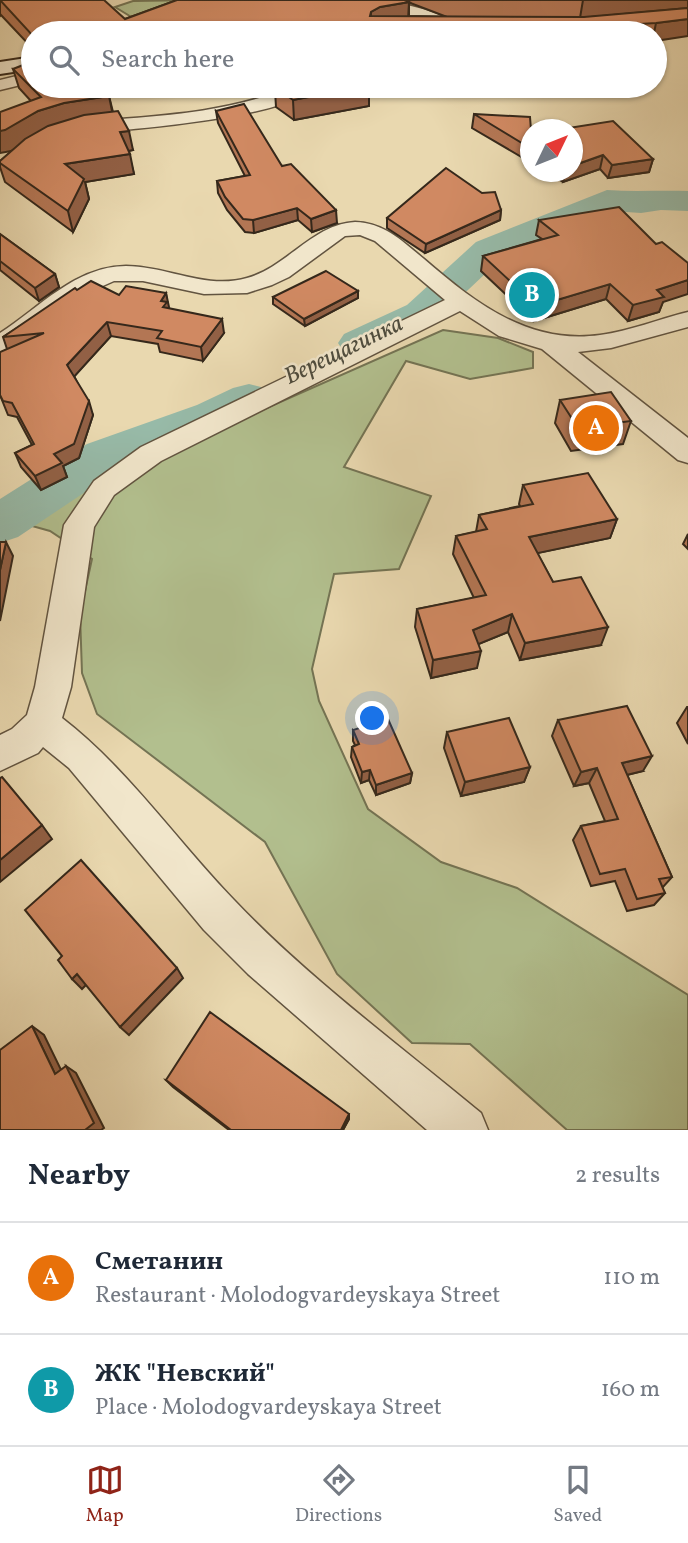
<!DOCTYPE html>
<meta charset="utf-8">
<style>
:root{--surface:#fff;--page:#f6f6f7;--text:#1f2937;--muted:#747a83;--line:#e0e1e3;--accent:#8f2418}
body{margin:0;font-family:Vollkorn,serif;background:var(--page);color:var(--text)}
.compass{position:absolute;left:520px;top:119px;width:63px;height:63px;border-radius:50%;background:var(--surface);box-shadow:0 2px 5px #0004;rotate:47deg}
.you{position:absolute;left:373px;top:719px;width:24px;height:24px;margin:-18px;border:5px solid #fff;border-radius:50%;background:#1a73e8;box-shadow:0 0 0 10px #1a73e833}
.badge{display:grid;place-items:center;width:46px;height:46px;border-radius:50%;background:var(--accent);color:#fff;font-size:23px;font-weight:700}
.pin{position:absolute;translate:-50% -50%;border:4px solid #fff;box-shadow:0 2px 7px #0006}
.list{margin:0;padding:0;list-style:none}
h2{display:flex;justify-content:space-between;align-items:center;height:91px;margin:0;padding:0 28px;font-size:30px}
h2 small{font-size:23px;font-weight:400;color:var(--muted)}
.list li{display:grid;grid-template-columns:46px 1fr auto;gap:21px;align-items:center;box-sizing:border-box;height:112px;padding:0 28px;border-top:2px solid var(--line)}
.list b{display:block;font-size:26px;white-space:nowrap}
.list p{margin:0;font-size:23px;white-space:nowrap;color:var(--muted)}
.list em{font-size:23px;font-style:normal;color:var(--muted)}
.icon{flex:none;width:38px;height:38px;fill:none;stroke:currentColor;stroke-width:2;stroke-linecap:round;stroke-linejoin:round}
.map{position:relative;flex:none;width:688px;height:1130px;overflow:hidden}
.search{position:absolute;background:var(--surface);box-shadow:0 2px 5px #0004;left:21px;right:21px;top:21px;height:77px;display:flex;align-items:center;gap:18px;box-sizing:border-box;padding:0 24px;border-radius:38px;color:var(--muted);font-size:26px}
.sheet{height:315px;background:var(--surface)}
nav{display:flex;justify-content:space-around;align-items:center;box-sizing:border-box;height:98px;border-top:2px solid var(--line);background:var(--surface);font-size:19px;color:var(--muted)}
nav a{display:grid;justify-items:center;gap:4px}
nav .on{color:var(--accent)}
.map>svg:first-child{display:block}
</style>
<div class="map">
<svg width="688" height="1130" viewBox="0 0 688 1130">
<rect width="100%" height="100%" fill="#e9d8af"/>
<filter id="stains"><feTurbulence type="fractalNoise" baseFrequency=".00286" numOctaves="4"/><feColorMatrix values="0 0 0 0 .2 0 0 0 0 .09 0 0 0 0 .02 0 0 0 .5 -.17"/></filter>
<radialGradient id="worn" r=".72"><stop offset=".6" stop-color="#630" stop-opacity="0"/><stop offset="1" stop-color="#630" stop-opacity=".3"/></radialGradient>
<g fill="#b2bf8e" stroke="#747454" stroke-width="2">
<path d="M197,0L138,21L115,7L133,1Z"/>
<path d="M443,330L498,338L533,352V368L470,379L406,361L344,467L431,496L399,569L334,574L312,669L319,701L368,809L441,862L517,888L688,995V1130H567L470,1044L412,1043L337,974L265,842L97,714L82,673L80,614L92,559L50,531L18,522L0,531V517L60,492L163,454Z"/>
</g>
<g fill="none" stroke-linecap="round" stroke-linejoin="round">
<g fill="#97baa8" fill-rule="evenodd">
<path d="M607,190C634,192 661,190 688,191V211L661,210L641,213L611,211L502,258L435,321L374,352L359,356L344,352L338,343L344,334L407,305L476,242Z"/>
<path d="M249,384L265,388L271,398L265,408L229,427L121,468L18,537L0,543V499L87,444L197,405L233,388Z"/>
</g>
<defs>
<g id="street">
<path d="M363,0C387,0 439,8 456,26L453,29C447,31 378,7 365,3Z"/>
<path d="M33,72V82L0,90V80Z"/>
<path d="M293,86H316C287,119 129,129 83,134L74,128L83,122C154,116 227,114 293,86Z"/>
<path d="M355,222C385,223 402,241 424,259C475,303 529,345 600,335C630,331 659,319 688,312V327L611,348L578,352L688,438V463L678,460L542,349L499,336L460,311L161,461L114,495L94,527L71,687L62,718C128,769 176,840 234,900C307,977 399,1045 481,1113L488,1130H427L248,974L204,930L69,768L43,747L38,753L0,771V735L12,729L27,715L35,687L64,525L94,481L141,447L445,300L375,241L360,235L345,236L289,277L272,285L247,293L204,294L143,281H114L87,293L22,341L0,352V333C39,308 76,266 126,266C167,266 206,290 247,278C287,267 313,224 355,222Z"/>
</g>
<path id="secondary" d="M33,57V69L0,74V62Z"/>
</defs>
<use href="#street" stroke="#625440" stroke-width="3"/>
<use href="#secondary" stroke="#35281b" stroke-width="4"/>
<use href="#street" fill="#f1e6cb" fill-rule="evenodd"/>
<use href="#secondary" fill="#f1e6cb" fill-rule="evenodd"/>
</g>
<g fill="#b37654" stroke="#35281b" stroke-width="2" fill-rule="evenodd">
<path d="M0,0L125,19L177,0H688L655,33H33V49L1,15L0,16ZM409,3L413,4L447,17L409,16Z"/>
<path d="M13,69L109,96L113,112L133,150L128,151L134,174L85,182L89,199L73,232L5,182L0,167V161L14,149L11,151L31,101L19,88Z"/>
<path d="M250,86H383L382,93L369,95V106L294,120L276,107L275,90L260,95L250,88Z"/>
<path d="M216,111L282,166L337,223L312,232L298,220L254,233L245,232L227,210L218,193L217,181L245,176L218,123Z"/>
<path d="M474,114L530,130V162L472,128Z"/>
<path d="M572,130L653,159L649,172L608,178L600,169L563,182L546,172H572Z"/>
<path d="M501,210L500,220L425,253L387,228V218Z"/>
<path d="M539,220L663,302L659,312L628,321L606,299L534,321L481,271L483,256L542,239L536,235Z"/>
<path d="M0,234L55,274L59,287L39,301L0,270Z"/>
<path d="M77,290L119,295L166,293L168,308L224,333L203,361L160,352L158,344L111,336L74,376L93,415L79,458L63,466L67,477L41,490L21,467L15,453L32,445L17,417L8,415L0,395L7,349L3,337Z"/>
<path d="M358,291V298L305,326L273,304V297Z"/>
<path d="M560,400L631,421L623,444L571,451L555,423Z"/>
<path d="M523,485L617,519L610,538L537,553L553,582L601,645L520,660L508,632L478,644L477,668L431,678L415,627L417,609L474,598L453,554L456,536L476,532L479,515L520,506L519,504Z"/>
<path d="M688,534V549L683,544Z"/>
<path d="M687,707H688V744L677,723Z"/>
<path d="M558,720L643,771L627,775L672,877L662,888L665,893L654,905L627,911L615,881L591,886L573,840L581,826L605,821L589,783L574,786L552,736Z"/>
<path d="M353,730L412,773L410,783L376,795L369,780L361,783L351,757L352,747L355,745L353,741Z"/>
<path d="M447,732L530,767L524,782L461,796L444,748Z"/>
<path d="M166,1080L349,1114V1119L343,1130H229L173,1087Z"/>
</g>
<g fill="#926045" stroke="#35281b" stroke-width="2">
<path d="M583,0H688V8L580,18Z"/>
<path d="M409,2L408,20L370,33L371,12L380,7Z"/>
<path d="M688,19V36L655,41L654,33L656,23Z"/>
<path d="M260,86H286L275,87V90L260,95Z"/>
<path d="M360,86H383L382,93L369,95V106L294,120L293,100Z"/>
<path d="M109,96L113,116L43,131L11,151L0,153V131L38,111L64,103Z"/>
<path d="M129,131L133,150L124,152L120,132Z"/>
<path d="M130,154L134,174L85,182L89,199L73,232L68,211L65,164Z"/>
<path d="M603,155L600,169L563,182L565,172H572V166Z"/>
<path d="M653,159L649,172L608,178L612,165Z"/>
<path d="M297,208L298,220L254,233L253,220Z"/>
<path d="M336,210L337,223L312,232L311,219Z"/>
<path d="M501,210L500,220L425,253L426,244Z"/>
<path d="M55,274L59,287L39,301L35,288Z"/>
<path d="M688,280V294L663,302L659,312L628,321L633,305L657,290Z"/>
<path d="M610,284L606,299L534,321L537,306Z"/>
<path d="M358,291V298L305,326L304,319Z"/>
<path d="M166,293L169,307L166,321L161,301Z"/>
<path d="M222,319L224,333L203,361L201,347Z"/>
<path d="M107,322L111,336L72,379L67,365Z"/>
<path d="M89,401L93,415L79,458L63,466L67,477L41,490L35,476L54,454Z"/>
<path d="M617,519L610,538L524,556L529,537Z"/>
<path d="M6,542L13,556L0,621V570Z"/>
<path d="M512,614L508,632L469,648L473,630Z"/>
<path d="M608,627L601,645L520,660L525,643Z"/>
<path d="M481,651L477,668L431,678L433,660Z"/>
<path d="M652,756L643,771L614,778L622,763Z"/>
<path d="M530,767L524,782L461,796L465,782Z"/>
<path d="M597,768L589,783L574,786L581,772Z"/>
<path d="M370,770L369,780L361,783L362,772Z"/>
<path d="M412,773L410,783L376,795V785Z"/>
<path d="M42,825L52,839L0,882V860Z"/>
<path d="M177,968L183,978L129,1035L120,1027Z"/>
<path d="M77,974L87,984L82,989L72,979Z"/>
<path d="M32,1026L44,1035L66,1080L55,1074Z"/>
<path d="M66,1066L76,1073L104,1128L101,1130H85Z"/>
<path d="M349,1114V1119L343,1130H341Z"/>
</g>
<g fill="#d08962" stroke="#35281b" stroke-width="2">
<path d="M0,0H104L125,19L177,0H404L409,2L380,7L371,12L370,16L584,17L688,8V19L656,23L623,25L621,22L552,27L557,33H179V31L141,33H33V36Z"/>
<path d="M31,62L33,64V86H104L109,96L64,103L38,111L5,130L0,131V112L41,97L13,69Z"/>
<path d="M278,86H369L293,100L275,87Z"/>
<path d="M244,104L282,166L291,164L336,210L311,219L297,208L253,220L243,219L225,197L217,181L250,175L216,111Z"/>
<path d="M118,111L129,131L120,132L130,154L65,164L84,179L68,211L0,163V161L25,139L48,126L84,115Z"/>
<path d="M474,114L530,117L531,130H530V148Z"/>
<path d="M613,121L653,159L612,165L603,155L572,166V130H556Z"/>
<path d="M446,168L482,193L495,192L501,210L426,244L387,218Z"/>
<path d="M619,207L656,244L662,242L688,263V280L657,290L664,297L633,305L610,284L537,306L483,256L558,235L539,220Z"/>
<path d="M0,234L55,274L35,288L0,261Z"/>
<path d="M326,271L358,291L304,319L273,297Z"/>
<path d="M91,281L119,295L126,286L166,293L161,301L167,302L163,307L222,319L201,347L157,338L162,331L107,322L67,365L89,401L74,444L54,454L62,463L35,476L15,453L34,444L12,403L3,401L0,395V352L44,333L3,337L75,288L77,290Z"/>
<path d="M611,392L631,421L578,428L560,400Z"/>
<path d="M588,473L617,519L529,537L553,582L581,577L608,627L525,643L512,614L473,630L481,651L433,660L417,609L486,595L456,536L487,529L479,515L533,504L523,485Z"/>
<path d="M0,542H6L0,570Z"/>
<path d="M627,706L652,756L622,763L672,877L659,879L665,893L637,899L625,869L600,874L581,826L618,819L597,768L581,772L558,720Z"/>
<path d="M509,718L530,767L465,782L447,732Z"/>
<path d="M388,719L412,773L376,785L370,770L362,772L352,747L359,744L353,730Z"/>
<path d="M2,777L42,825L0,860V778Z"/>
<path d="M81,860L177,968L120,1027L77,974L72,979L58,960L62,956L25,910Z"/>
<path d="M210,1012L349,1114L341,1130H231L166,1080Z"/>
<path d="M32,1026L55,1074L66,1066L94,1123L85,1130H0V1050Z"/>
</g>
<g text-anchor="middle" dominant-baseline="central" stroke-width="5" stroke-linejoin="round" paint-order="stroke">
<g font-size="24" font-style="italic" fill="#4e4c3e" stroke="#f1e6cb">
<text transform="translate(344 351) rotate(-26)">Верещагинка</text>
</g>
</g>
<rect width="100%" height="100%" filter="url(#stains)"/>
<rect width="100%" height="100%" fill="url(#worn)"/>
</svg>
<svg class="compass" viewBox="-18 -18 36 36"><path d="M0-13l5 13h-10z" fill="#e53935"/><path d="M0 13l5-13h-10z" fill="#747a83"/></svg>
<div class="you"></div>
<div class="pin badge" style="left:596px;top:428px;background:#e8710a">A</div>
<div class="pin badge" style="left:532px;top:295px;background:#0f9aa8">B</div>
<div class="search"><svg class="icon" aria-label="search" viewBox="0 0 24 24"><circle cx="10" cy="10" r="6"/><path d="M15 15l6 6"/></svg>Search here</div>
</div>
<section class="sheet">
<h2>Nearby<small>2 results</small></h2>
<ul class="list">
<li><span class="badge" style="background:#e8710a">A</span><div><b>Сметанин</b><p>Restaurant · Molodogvardeyskaya Street</p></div><em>110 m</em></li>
<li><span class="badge" style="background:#0f9aa8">B</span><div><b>ЖК &quot;Невский&quot;</b><p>Place · Molodogvardeyskaya Street</p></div><em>160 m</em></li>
</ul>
</section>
<nav>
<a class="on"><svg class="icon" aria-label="map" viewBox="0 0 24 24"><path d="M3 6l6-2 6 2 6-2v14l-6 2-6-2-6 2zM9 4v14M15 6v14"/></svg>Map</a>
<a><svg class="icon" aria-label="directions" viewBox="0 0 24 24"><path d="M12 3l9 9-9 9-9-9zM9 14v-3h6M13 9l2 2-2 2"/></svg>Directions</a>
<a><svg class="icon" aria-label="saved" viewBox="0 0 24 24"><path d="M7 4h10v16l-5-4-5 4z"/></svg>Saved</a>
</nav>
